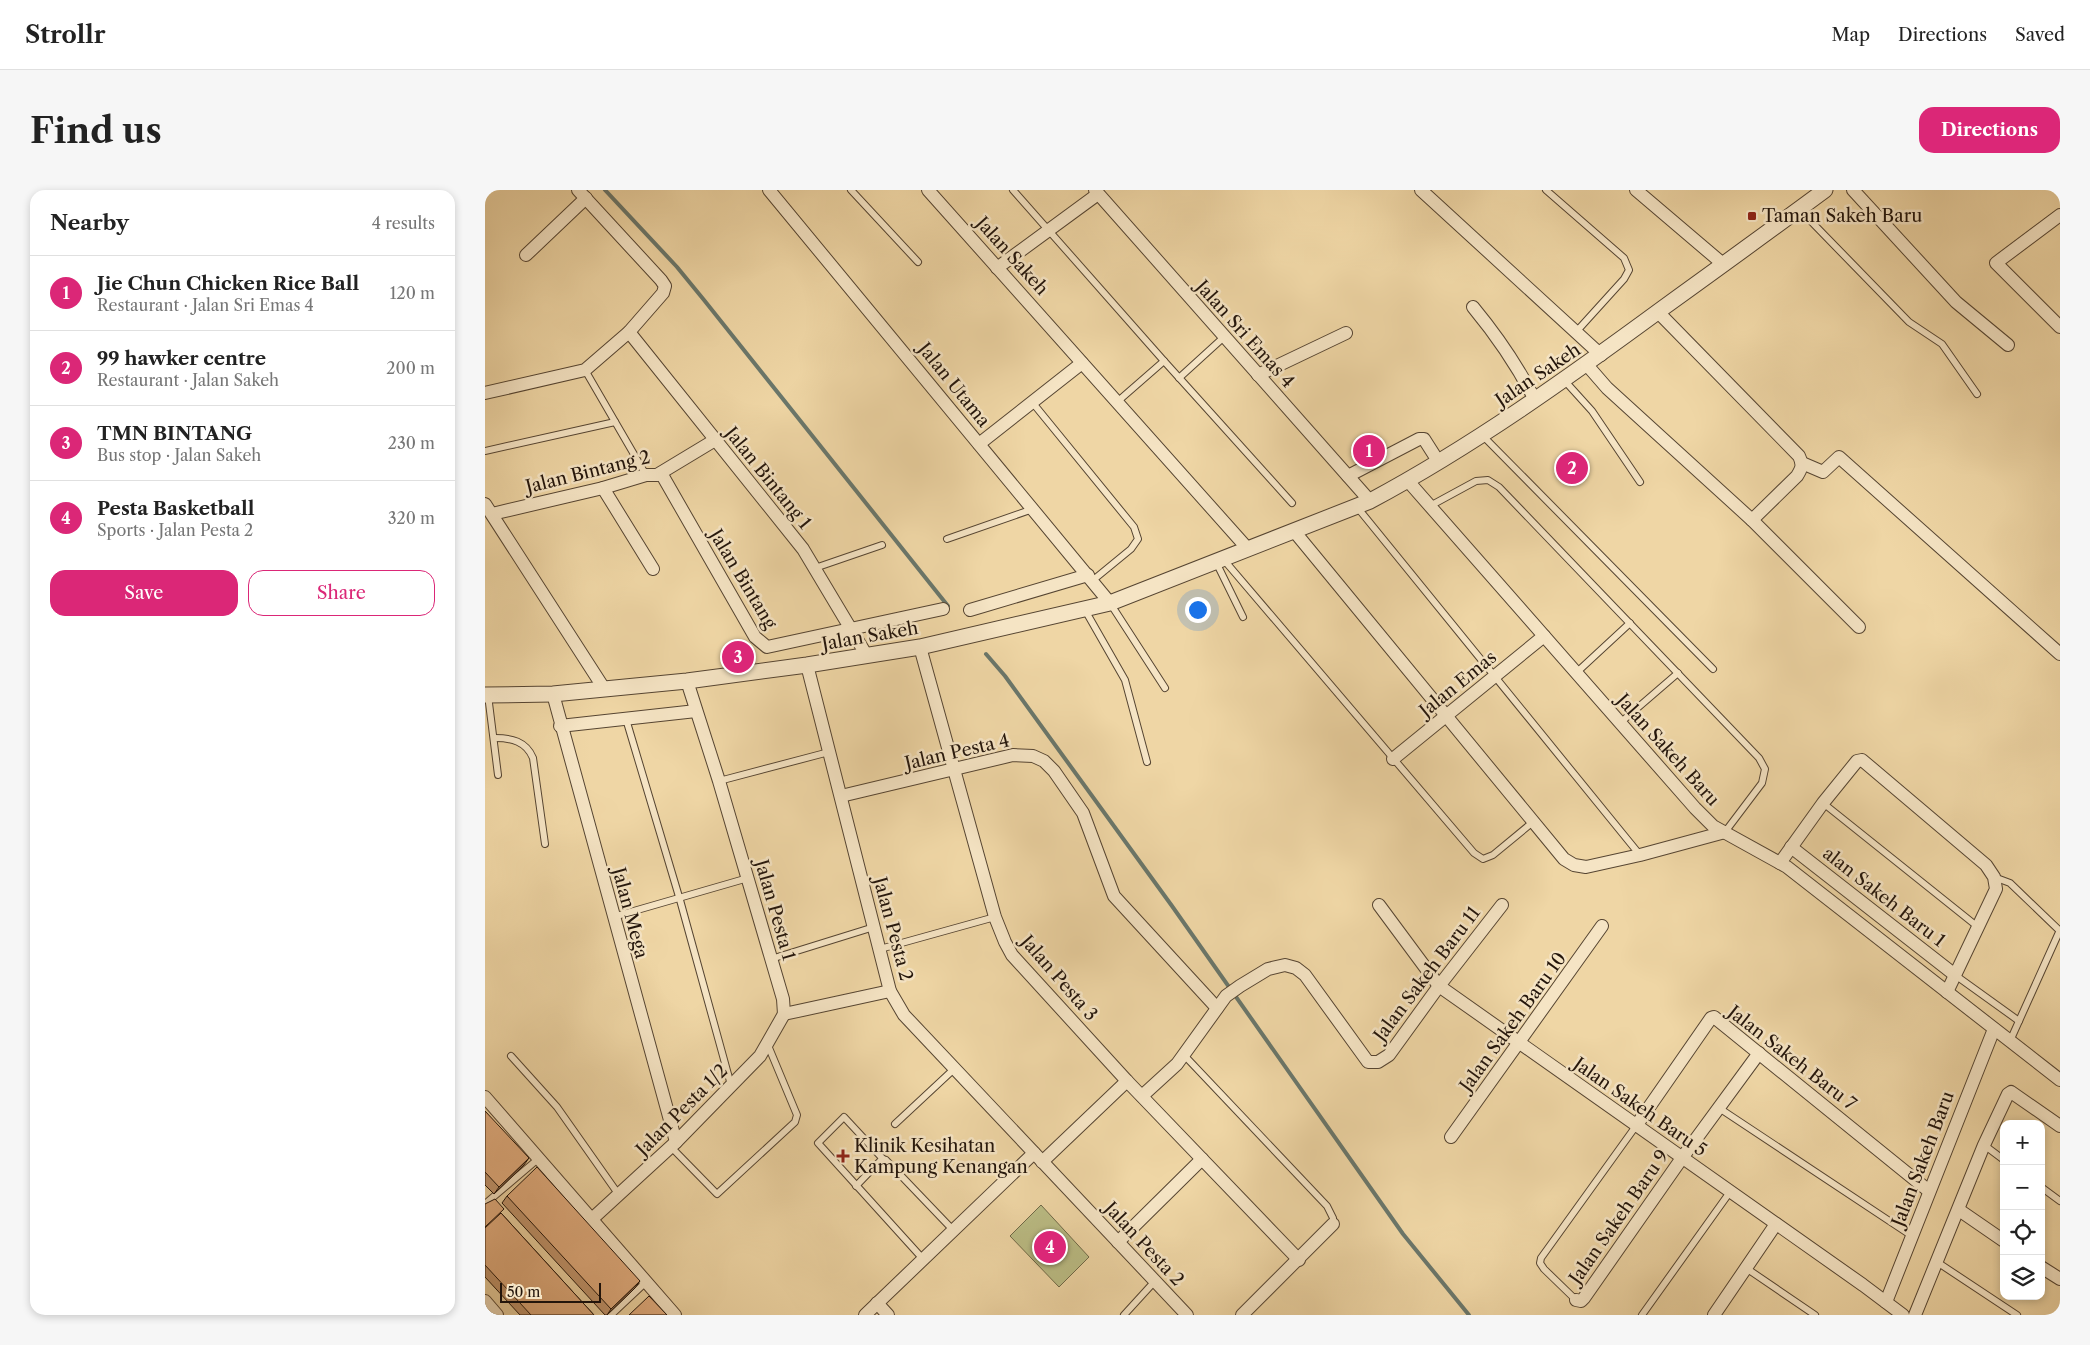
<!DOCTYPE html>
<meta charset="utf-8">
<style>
:root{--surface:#fff;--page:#f6f6f6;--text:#222;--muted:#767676;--line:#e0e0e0;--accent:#db2777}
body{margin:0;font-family:"Libre Caslon Text",serif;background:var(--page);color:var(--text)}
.controls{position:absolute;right:15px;bottom:15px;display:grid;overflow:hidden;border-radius:10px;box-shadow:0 2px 8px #0003}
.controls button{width:45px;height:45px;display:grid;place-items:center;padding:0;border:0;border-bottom:1px solid var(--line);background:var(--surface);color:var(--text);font:25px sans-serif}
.scale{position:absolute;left:15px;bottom:12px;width:101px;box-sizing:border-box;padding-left:5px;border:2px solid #23150b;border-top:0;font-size:14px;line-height:18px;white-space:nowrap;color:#23150b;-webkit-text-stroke:4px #f5e4c4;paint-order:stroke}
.you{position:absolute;left:712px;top:419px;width:18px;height:18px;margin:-12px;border:4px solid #fff;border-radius:50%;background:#1a73e8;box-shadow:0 0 0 8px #1a73e833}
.badge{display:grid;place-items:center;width:32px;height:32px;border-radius:50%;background:var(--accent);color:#fff;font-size:16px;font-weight:700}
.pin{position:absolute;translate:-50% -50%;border:2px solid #fff;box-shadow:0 1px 5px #0006}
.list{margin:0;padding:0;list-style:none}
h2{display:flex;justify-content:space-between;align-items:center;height:65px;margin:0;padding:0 20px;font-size:21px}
h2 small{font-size:16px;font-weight:400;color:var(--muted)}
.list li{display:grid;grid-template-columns:32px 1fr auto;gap:15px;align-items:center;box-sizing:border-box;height:75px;padding:0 20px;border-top:1px solid var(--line)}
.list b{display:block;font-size:19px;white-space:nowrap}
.list p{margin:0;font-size:16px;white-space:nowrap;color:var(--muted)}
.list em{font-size:16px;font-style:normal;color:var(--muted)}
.actions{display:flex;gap:10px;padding:15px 20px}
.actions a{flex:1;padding:11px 0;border:1px solid var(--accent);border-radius:15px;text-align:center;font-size:18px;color:var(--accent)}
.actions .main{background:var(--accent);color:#fff}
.icon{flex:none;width:28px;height:28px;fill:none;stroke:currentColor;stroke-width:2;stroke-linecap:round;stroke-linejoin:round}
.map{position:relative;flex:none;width:1575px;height:1125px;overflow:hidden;border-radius:15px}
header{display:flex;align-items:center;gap:30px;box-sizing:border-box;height:70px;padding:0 25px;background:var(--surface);border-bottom:1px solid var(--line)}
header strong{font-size:24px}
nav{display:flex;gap:28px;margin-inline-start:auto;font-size:18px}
.intro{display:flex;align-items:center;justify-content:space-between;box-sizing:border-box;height:120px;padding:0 30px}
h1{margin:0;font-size:35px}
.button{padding:12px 22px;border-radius:15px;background:var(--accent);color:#fff;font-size:18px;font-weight:700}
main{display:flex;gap:30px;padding:0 30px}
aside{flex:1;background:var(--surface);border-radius:15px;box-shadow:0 2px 8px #0003}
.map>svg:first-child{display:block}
</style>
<header>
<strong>Strollr</strong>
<nav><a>Map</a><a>Directions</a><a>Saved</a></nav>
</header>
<div class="intro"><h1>Find us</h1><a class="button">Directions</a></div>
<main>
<aside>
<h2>Nearby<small>4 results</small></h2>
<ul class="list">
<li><span class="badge">1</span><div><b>Jie Chun Chicken Rice Ball</b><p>Restaurant · Jalan Sri Emas 4</p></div><em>120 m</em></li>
<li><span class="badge">2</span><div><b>99 hawker centre</b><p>Restaurant · Jalan Sakeh</p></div><em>200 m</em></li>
<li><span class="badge">3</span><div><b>TMN BINTANG</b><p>Bus stop · Jalan Sakeh</p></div><em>230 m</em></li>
<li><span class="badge">4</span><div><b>Pesta Basketball</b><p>Sports · Jalan Pesta 2</p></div><em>320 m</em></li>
</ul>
<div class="actions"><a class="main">Save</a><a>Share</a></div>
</aside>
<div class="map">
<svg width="1575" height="1125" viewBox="0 0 1575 1125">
<rect width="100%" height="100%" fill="#efd6a5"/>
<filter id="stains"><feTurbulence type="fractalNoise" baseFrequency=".004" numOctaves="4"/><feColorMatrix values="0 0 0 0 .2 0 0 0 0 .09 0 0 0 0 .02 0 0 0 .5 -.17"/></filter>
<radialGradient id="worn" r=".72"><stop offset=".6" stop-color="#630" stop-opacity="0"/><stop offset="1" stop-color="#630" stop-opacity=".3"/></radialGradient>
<path fill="#bbbd85" stroke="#6f6948" d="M556,1015L604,1067L574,1097L525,1046Z"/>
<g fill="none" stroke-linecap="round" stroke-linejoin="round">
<g stroke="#6a776b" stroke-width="4">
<path d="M120,0L192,77L219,110L463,416"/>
<path d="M501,464L520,486L687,716L918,1044L984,1125"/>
</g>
<defs>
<g id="service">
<path d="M366,0L433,72"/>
<path d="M528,0L679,171L807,313"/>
<path d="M1061,0L1139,68L1144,80L1139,89L1091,142"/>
<path d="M1315,20L1424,132L1457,154L1492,204"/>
<path d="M100,180L161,285"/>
<path d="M694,188L739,147"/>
<path d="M1079,190L1107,221L1155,292"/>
<path d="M547,212L649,337L653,349L646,359L607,391"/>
<path d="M632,212L679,171"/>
<path d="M997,245L1228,479"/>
<path d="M0,261L130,232"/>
<path d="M945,316L991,291L1003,290L1014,297L1274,568L1280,579L1277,593L1240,642"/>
<path d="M872,317L1155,665"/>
<path d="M462,349L548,319"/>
<path d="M739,370L989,663L998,669L1008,665L1048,632"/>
<path d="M731,372L758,427"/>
<path d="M330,378L397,355"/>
<path d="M625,413L680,498"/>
<path d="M600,420L640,490L662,572"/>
<path d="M1091,483L1145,433"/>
<path d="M3,505L13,585"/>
<path d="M141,529L195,710L246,895"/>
<path d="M1135,533L1193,483"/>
<path d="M10,548C26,548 41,551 48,568L60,654"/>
<path d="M234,591L344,562"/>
<path d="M1338,613L1493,737"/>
<path d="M1509,687L1525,693L1575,741"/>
<path d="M128,727L263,688"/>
<path d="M395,759L510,727"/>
<path d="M286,769L389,737"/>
<path d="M1470,785L1534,831"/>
<path d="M1525,851L1575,740"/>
<path d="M698,864L842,1016L848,1028V1034"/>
<path d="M26,866L72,917L134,1005"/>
<path d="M1234,918L1427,1046"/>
<path d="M410,934L469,879"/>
<path d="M1499,955L1519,970"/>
<path d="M186,957L232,1004L310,932L312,925L282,853"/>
<path d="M398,969L359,927L333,953L438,1069"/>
<path d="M371,996L397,969L401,970L468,1040"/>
<path d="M1556,997L1575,1011"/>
<path d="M0,1014L53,969"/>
<path d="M1452,1072L1532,1125"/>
<path d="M1261,1078L1330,1125"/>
<path d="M1091,1110L1059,1079L1055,1073L1056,1068L1151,936"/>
<path d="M126,1125L161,1092"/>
<path d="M639,1125L670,1091"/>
<path d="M1157,1125L1245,1002"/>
</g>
<g id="minor">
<path d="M284,0L625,413"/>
<path d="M443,0L763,359"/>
<path d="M610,0L885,311"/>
<path d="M936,0L1116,165"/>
<path d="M1151,0L1238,74"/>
<path d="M1368,0L1471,112L1523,155"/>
<path d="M1575,25L1511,73L1575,137"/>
<path d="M41,65L101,8"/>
<path d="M512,78L613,4"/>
<path d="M988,117C1012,146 1033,177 1050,210"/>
<path d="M1173,122L1314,266C1318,275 1317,278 1312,286L1267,330"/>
<path d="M144,142L318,359L382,466"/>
<path d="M1102,175L1122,198L1267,330L1374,437"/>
<path d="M773,185L861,143"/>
<path d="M0,203L100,180L144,142L178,103L180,96L176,90L93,0"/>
<path d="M494,254L597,173"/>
<path d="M1317,273L1338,282L1354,267L1575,464"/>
<path d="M176,283L270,447L282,457L458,419"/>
<path d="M863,286L934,249H939L953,271"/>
<path d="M923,291L1210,618L1228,636L1302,677L1575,890"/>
<path d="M118,298L168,379"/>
<path d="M0,314L120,500"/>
<path d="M7,324L118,298L161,285H172L230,250"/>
<path d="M809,341L1079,669L1089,675L1101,677L1155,665L1240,642"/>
<path d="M485,420L603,385"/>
<path d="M435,457L510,727L520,752L527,765L642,891L814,1070"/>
<path d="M322,475L405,801L419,825L702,1125"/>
<path d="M202,491L234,591L298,809L299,824"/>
<path d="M68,504L191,952"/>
<path d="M75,536L211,521"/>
<path d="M908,569L1059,446"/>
<path d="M356,606L528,565L548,566L559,571L569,581L598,623L629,706L732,818"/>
<path d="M1306,657L1470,785"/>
<path d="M1295,673L1338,613L1372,571L1377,570L1501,675L1509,687L1511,699L1462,802"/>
<path d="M894,715L954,796L1378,1095L1418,1125"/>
<path d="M299,824L405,801"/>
<path d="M657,906L692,874L741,806L755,796L783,779L800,775L811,778L820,785L883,872H893L904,865L954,796L1017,715"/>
<path d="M0,907L190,1125"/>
<path d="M1151,936L1226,828L1229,827L1444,1001"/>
<path d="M966,947L1117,736"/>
<path d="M557,972L642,891"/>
<path d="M1474,1020L1519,1051"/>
<path d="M107,1029L191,952L275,866L299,824"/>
<path d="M633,1052L717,969"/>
<path d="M1556,1077L1575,1089"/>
<path d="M1091,1110L1096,1111L1099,1108L1197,968L1274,863"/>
<path d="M0,1111L12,1125"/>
<path d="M1401,1112L1509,839"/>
<path d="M392,1113L403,1125"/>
<path d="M380,1125L549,963"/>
<path d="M757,1125L848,1034"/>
<path d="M1229,1125L1291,1034"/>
<path d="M1430,1125L1499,955L1523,904L1526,902L1575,936"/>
</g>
<path id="tertiary" d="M0,505L68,504L202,491L322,475L435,457L625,413L885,311C988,256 1084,187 1178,118C1232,79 1286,40 1340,0"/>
</defs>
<use href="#service" stroke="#564532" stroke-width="8"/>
<use href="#minor" stroke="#564532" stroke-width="14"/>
<use href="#tertiary" stroke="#564532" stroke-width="17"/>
<use href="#service" stroke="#f5e4c4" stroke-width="6"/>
<use href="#minor" stroke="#f5e4c4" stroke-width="12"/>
<use href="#tertiary" stroke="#f5e4c4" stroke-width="15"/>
</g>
<g fill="#c2966e" stroke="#23150b">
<path d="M0,921L39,975L9,1004L0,995Z"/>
<path d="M22,1006L150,1098L122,1125H120L17,1013Z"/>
<path d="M0,1014L16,1023L109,1125H35L0,1087Z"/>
</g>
<g fill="#9e7a5a" stroke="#23150b">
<path d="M44,968L39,975L9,1004L14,997Z"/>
<path d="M155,1091L150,1098L122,1125L126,1119Z"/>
</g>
<g fill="#e2ae80" stroke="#23150b">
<path d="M0,921L44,968L14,997L0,982Z"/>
<path d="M52,977L155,1091L126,1119L22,1006Z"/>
<path d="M10,1009L19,1019L0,1037V1014Z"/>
<path d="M16,1023L109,1125H46L0,1075V1038Z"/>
<path d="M164,1106L182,1125H144Z"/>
</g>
<g fill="#8f2418" stroke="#f5e4c4" stroke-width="2">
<rect x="1262" y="21" width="10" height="10" rx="2.5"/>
<path d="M355.5 958.5h5v5h5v5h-5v5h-5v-5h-5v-5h5z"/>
</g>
<g text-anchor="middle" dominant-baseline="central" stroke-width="5" stroke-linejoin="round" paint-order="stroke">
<g font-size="18" fill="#23150b" stroke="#f5e4c4" text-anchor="start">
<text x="1277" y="26">Taman Sakeh Baru</text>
<text x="369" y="956">Klinik Kesihatan<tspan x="369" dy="21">Kampung Kenangan</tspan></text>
</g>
<g font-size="18" fill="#23150b" stroke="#f5e4c4">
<text transform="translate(527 66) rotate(48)">Jalan Sakeh</text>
<text transform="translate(760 144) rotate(48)">Jalan Sri Emas 4</text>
<text transform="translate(1053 185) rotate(-34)">Jalan Sakeh</text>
<text transform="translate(469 195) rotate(51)">Jalan Utama</text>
<text transform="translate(103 282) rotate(-14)">Jalan Bintang 2</text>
<text transform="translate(283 288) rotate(51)">Jalan Bintang 1</text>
<text transform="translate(258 389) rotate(59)">Jalan Bintang</text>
<text transform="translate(385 446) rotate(-10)">Jalan Sakeh</text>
<text transform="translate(973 494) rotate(-39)">Jalan Emas</text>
<text transform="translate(1183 560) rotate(48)">Jalan Sakeh Baru</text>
<text transform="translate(472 562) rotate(-13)">Jalan Pesta 4</text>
<text transform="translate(1399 707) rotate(38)">alan Sakeh Baru 1</text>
<text transform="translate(290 720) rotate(74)">Jalan Pesta 1</text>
<text transform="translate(145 723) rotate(75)">Jalan Mega</text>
<text transform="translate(408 739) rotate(75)">Jalan Pesta 2</text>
<text transform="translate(942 784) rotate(-53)">Jalan Sakeh Baru 11</text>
<text transform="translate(574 788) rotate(49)">Jalan Pesta 3</text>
<text transform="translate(1028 832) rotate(-54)">Jalan Sakeh Baru 10</text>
<text transform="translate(1307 868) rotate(38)">Jalan Sakeh Baru 7</text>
<text transform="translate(1155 917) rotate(35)">Jalan Sakeh Baru 5</text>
<text transform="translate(197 920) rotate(-45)">Jalan Pesta 1/2</text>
<text transform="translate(1438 969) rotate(-69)">Jalan Sakeh Baru</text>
<text transform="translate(1134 1027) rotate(-55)">Jalan Sakeh Baru 9</text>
<text transform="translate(659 1054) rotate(47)">Jalan Pesta 2</text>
</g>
</g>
<rect width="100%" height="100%" filter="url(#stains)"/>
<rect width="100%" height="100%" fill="url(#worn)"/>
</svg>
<div class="controls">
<button>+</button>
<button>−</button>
<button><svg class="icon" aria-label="locate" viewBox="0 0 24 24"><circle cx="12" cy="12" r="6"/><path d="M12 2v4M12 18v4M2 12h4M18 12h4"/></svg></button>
<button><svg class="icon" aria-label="layers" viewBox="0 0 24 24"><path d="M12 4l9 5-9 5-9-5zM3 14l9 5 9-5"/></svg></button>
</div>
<div class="scale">50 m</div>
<div class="you"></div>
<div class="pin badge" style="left:884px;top:261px">1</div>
<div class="pin badge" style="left:1087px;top:278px">2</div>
<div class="pin badge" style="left:253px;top:467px">3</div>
<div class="pin badge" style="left:565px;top:1057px">4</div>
</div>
</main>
